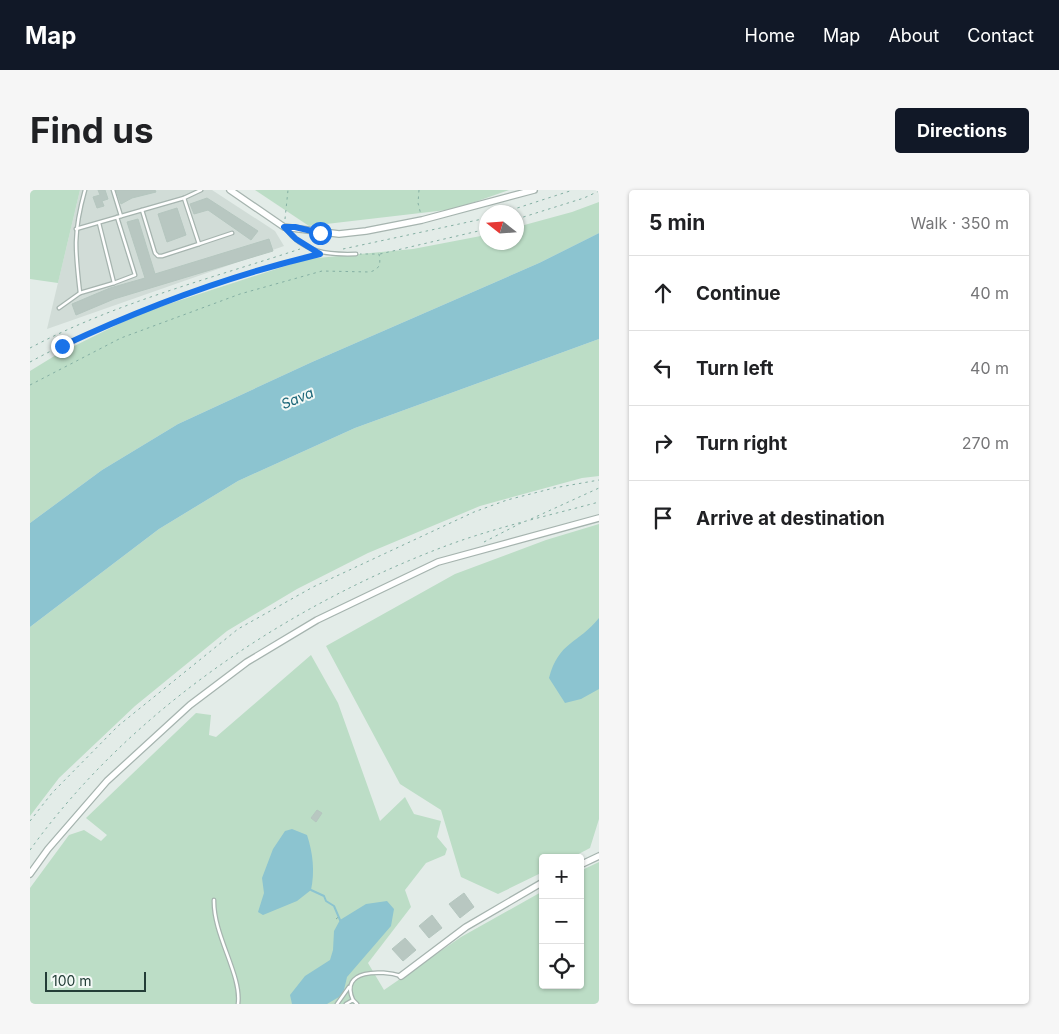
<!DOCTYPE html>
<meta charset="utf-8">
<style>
:root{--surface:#fff;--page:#f6f6f6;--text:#202124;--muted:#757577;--line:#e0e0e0;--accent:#111827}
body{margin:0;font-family:Inter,sans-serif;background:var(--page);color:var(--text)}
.controls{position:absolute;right:15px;bottom:15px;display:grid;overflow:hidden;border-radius:5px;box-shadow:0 1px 4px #0004}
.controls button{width:45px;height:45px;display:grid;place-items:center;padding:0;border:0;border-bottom:1px solid var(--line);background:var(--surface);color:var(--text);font:25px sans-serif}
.compass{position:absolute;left:449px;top:15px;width:45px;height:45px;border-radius:50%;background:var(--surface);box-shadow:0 1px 4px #0004;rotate:287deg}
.scale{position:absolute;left:15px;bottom:12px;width:101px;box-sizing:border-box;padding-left:5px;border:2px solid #233d37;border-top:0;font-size:14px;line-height:18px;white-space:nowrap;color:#233d37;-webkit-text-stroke:4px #f3f9f6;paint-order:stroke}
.stop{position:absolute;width:15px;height:15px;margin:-11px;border:4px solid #1a73e8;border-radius:50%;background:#fff}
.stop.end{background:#1a73e8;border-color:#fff;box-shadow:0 1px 5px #0008}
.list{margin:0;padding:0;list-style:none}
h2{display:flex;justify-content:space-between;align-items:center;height:65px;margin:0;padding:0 20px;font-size:21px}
h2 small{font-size:16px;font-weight:400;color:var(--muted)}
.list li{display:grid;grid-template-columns:32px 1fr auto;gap:15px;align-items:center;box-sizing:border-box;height:75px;padding:0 20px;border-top:1px solid var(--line)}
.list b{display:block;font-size:19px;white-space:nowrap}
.list em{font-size:16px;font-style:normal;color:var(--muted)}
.icon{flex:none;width:28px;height:28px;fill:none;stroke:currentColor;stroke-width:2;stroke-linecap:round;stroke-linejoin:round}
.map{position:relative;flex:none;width:569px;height:814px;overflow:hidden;border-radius:5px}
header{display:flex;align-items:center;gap:30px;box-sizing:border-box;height:70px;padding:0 25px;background:var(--accent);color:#fff}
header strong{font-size:24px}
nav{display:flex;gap:28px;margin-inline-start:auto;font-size:18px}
.intro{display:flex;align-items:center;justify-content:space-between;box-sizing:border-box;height:120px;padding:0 30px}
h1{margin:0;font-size:35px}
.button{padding:12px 22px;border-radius:5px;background:var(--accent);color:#fff;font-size:18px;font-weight:700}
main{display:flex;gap:30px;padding:0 30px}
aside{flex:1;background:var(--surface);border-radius:5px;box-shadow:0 1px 4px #0004}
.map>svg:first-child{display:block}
</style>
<header>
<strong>Map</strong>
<nav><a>Home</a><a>Map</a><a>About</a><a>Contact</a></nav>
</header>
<div class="intro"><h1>Find us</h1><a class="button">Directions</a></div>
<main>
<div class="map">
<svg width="569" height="814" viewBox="0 0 569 814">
<rect width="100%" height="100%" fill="#e3ece8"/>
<path fill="#d1dcd7" d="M50,0H182L245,41L254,56L17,139Z"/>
<g fill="#bcddc6">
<path d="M0,0H50L28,93L0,89Z"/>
<path d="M225,0H479L425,19L279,36Z"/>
<path d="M569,12V43L509,73L282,172L148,234L72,280L0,333V181L26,165L111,123L277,69L383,59L456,45L457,52H487V37L542,22Z"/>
<path d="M569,149V286L552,288L450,316L338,363L267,399L197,441L105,516L29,588L0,626V437L129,339L208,291L325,238Z"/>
<path d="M569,334V629L560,658L541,668H513V682L468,704L431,687L411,620L370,594L296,456L425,384L516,350Z"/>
<path d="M281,465L308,513L350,631L375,607L384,624L411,631L407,647L417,659L415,665L396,673L375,700L381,717L338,773L354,800L431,747L513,701V795H550V681L569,672V814H0V698L39,645L54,640L71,651L77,645L56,628L166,523L181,525L179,545L186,547Z"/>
</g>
<g fill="#8cc4d0">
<path d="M569,43V149L325,238L208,291L129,339L0,437V333L72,280L148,234L282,172L509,73Z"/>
<path d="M569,428V499L551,509L535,513L519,488C529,451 548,454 569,428Z"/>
<path d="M262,639L277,645C283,663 285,682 281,700L267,711L233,725L228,722L234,703L232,688L243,659L255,641Z"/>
<path d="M357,711L364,719L361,736L317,787L314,800L309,807L297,814H262L260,805L275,786L300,770L303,760L304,741L310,730L336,714Z"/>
</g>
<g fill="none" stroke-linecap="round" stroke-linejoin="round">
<path stroke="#8cc4d0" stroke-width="2" d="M281,700L294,706L296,711L304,716L310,730"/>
</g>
<g fill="#b8c7c1" stroke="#b5c6bf">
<path d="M68,0H75L78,9L72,11L74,16L67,18L63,7L70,5Z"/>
<path d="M86,0H125L126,2L102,8L91,14Z"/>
<path d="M177,8L228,41L221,50L178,20L164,24L160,14Z"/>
<path d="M147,18L156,45L137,52L128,24Z"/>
<path d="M108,29L125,84L239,49L243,61L84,109L46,125L42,114L80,98L115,88L97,32Z"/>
<path d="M287,620L292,623L286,632L281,628Z"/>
<path d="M434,703L444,717L430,728L419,714Z"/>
<path d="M402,725L412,738L399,748L389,736Z"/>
<path d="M375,748L386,760L373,771L362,759Z"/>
</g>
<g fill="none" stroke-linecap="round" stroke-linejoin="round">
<defs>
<g id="lane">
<path d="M55,0C43,43 45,60 50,103L84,93L69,33"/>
<path d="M83,0L91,26"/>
<path d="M112,20L125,63L128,66H132L169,54L154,8"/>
<path d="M255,38C273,63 299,65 326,64"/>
<path d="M46,39L154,8L171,0"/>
<path d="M169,54L202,43"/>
<path d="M84,93L105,85L87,27"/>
<path d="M29,118L50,103"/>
<path d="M184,710C183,745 212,785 208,814"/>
<path d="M323,810C309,779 352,780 371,786"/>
<path d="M307,814L319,797"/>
<path d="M316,814L323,810L327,814"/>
</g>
<g id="street">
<path d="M200,0L254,37L309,44L336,41L392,30L504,0"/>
<path d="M550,675L569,666"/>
<path d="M0,684L18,659L77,591L160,515L217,472L287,430L408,372L569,328"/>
<path d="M371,786L436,737L513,692"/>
</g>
</defs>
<use href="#lane" stroke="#a6b4af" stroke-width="5"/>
<use href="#street" stroke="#a6b4af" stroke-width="8"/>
<g stroke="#84afa3" stroke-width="1" stroke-dasharray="2.5 4" stroke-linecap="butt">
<path d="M389,0L388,13L391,25"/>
<path d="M475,22L543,0"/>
<path d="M255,29L258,0"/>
<path d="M487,29L554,8L569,1"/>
<path d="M313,59L457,28"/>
<path d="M350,64L457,39"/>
<path d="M0,158C85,113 179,89 270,59"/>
<path d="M0,172C89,124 186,88 285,65"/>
<path d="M0,195L91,148L210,104L292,81L340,82C350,79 351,74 349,64H330"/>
<path d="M501,329L569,298"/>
<path d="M454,352L493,332"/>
<path d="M0,631L22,603L88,536L208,439L283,397L444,322L477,310L524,298L569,290"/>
<path d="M0,660C99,522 255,417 413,357C463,338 517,326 569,312"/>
<path d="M306,729L311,725"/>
</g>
<use href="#lane" stroke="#fff" stroke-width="2.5"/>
<use href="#street" stroke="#fff" stroke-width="5.5"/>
</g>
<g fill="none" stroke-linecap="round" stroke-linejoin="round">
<path stroke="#1a73e8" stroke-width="6" d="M32,156C115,117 201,85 290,64L266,49L254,37H265L290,43"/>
</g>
<g text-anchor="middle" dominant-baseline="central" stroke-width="4" stroke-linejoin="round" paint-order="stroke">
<g font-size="14" font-style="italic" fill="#1d6779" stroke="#f3f9f6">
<text transform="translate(267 208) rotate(-23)">Sava</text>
</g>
</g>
</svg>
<div class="controls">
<button>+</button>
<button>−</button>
<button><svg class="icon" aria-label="locate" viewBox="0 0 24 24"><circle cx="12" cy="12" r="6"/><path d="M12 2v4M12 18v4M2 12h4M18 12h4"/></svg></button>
</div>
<svg class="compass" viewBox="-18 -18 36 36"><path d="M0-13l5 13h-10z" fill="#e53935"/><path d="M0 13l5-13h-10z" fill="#757577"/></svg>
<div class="scale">100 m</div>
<div class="stop" style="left:290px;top:43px"></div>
<div class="stop end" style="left:32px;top:156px"></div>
</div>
<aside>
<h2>5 min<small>Walk · 350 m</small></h2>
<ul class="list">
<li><svg class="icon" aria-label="ahead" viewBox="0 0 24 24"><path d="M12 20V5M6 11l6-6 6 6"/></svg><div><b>Continue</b></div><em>40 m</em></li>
<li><svg class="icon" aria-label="left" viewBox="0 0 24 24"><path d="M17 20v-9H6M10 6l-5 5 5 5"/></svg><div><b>Turn left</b></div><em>40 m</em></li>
<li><svg class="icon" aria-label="right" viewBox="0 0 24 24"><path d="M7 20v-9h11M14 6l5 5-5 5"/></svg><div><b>Turn right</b></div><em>270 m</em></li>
<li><svg class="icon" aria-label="arrive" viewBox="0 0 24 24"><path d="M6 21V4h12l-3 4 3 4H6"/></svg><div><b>Arrive at destination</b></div></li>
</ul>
</aside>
</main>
